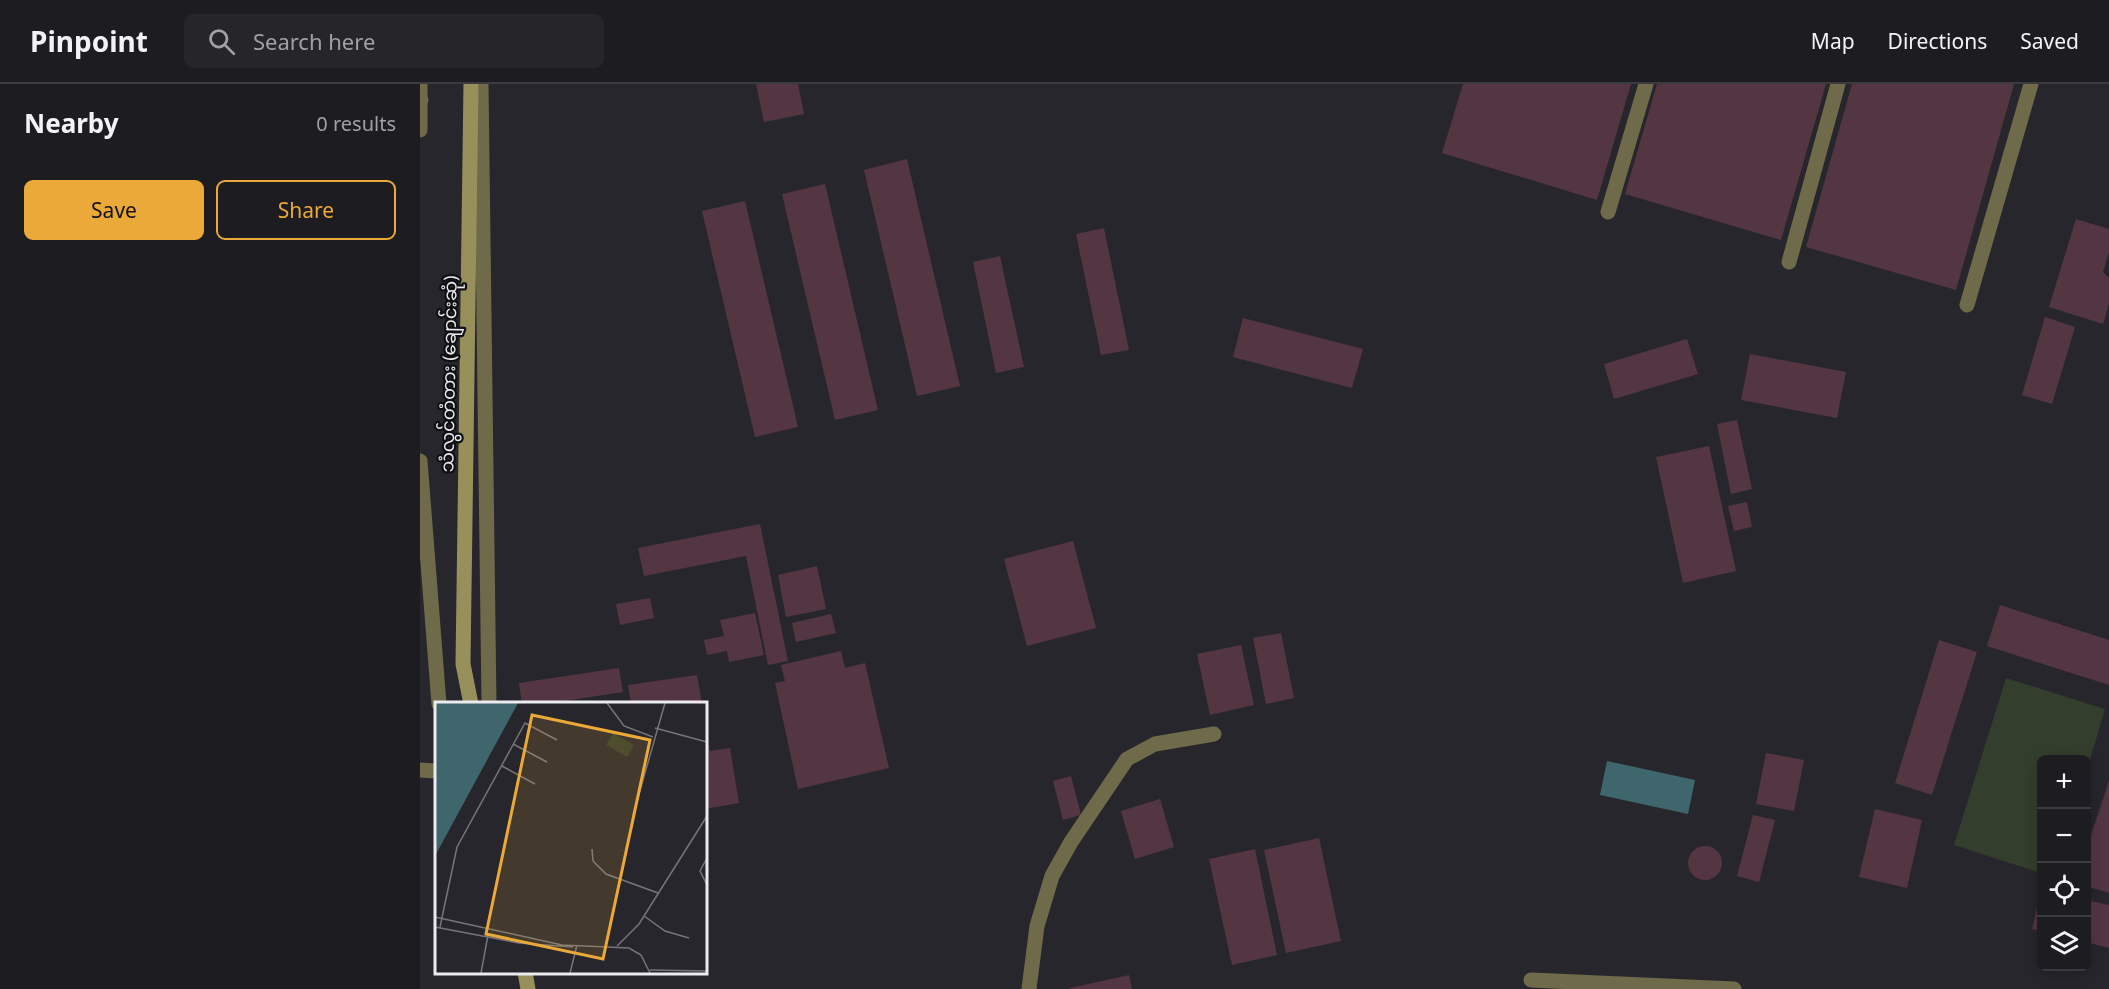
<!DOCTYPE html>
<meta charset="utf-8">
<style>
:root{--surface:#1d1c21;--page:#25252a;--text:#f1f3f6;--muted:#a0a1a5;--line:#3b3a3f;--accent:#eba939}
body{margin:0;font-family:"Noto Sans","Noto Sans Myanmar",sans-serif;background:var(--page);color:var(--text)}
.controls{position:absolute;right:18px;bottom:18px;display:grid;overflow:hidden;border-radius:9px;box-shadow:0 3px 15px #0003}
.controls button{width:54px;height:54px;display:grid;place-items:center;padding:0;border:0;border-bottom:2px solid var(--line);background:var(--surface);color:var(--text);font:30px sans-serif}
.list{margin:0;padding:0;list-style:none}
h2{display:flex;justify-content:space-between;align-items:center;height:78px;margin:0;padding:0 24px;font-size:26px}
h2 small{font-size:20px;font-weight:400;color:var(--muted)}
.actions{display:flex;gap:12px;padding:18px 24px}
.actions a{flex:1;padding:14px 0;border:2px solid var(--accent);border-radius:9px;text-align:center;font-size:21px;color:var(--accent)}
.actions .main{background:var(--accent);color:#111}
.icon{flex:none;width:33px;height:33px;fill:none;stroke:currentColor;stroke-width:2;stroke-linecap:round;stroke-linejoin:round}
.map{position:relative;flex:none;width:1689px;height:905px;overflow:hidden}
header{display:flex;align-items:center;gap:36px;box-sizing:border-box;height:84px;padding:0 30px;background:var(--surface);border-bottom:2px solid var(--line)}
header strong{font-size:28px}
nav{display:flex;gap:33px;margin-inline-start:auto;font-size:21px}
.search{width:420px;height:54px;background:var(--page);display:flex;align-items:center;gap:15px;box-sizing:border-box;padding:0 21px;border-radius:9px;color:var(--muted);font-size:22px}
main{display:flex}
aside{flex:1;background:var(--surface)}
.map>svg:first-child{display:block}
</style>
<header>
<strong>Pinpoint</strong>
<div class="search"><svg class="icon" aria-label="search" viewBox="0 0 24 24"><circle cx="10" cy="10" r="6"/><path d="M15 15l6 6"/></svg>Search here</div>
<nav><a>Map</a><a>Directions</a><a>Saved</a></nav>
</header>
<main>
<aside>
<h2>Nearby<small>0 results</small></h2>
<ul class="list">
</ul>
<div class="actions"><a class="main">Save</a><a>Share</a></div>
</aside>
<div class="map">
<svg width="1689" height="905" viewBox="0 0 1689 905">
<rect width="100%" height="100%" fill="#27262c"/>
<path fill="#333e2c" d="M1586,594L1685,625L1667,686L1666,676H1622L1621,789L1534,761Z"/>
<path fill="#3e666c" d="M1187,677L1275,696L1268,730L1180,711Z"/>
<g fill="#543643">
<path d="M336,0H378L384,30L344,38Z"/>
<path d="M1043,0H1211L1177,116L1022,69Z"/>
<path d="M1237,0H1406L1361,156L1205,110Z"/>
<path d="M1432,0H1594L1536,206L1386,163Z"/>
<path d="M487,75L540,302L497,312L444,86Z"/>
<path d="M405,100L458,326L415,336L362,110Z"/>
<path d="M325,117L378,343L335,353L282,127Z"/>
<path d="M1656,135L1689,145V168L1683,188L1689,194V220L1683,240L1629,223Z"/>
<path d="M684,144L709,266L681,271L656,150Z"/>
<path d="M580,172L604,283L576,289L553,178Z"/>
<path d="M1625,233L1655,243L1632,320L1602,311Z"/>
<path d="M823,234L943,265L932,304L813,273Z"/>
<path d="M1267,255L1278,290L1194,315L1184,280Z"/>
<path d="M1330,270L1426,288L1417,334L1321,316Z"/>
<path d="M1317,336L1332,405L1311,410L1297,340Z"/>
<path d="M1289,362L1316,487L1263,499L1236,373Z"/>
<path d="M1327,418L1332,443L1314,447L1308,422Z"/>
<path d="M340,440L368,577L348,581L326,472L224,492L218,464Z"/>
<path d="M653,457L676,544L607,562L584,475Z"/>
<path d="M397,482L406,525L366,533L358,491Z"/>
<path d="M230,514L234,534L200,541L196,520Z"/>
<path d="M1580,521L1689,556V601L1567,562Z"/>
<path d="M335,529L344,571L309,578L307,567L287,571L284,556L304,552L300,536Z"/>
<path d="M411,530L416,549L376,558L372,539Z"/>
<path d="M861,549L874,614L846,620L833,554Z"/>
<path d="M1519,556L1557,568L1512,711L1475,699Z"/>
<path d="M821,561L834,621L790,631L777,570Z"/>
<path d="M421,567L425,584L445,579L469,684L378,705L355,599L365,597L361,581Z"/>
<path d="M199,584L203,608L124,620H102L99,599Z"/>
<path d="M277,591L282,620H211L208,601Z"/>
<path d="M285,652H287L290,667L310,664L319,719L285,725Z"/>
<path d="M1346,669L1384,676L1374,727L1336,720Z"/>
<path d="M651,692L661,731L643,736L633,697Z"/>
<path d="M1689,697V809L1666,802V766Z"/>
<path d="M740,715L754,763L715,775L701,727Z"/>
<path d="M1455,725L1502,736L1487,804L1439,793Z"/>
<path d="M1333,731L1355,736L1339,798L1317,792Z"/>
<path d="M899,754L921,857L866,869L844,766Z"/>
<circle cx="1285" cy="779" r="17"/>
<path d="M835,765L857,871L812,881L789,775Z"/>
<path d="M1621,807H1622V847L1612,845Z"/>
<path d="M1666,816L1689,821V864L1666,858Z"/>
<path d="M709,891L712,905H650V904Z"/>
</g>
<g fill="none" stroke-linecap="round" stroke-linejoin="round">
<g stroke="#6f6a4a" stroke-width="15">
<path d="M61,0L69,620"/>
<path d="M0,46V0"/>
<path d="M1188,128L1226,0"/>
<path d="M1369,178L1418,0"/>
<path d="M1547,221L1611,0"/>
<path d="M0,377L19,620"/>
<path d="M0,686L16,687"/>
<path d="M1111,896L1314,905"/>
<path d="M609,905L617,842L632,792L651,758L707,675L735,660L794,650"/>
</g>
<path stroke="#6f6a4a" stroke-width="15" d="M0,16H1"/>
<g stroke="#97905b" stroke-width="15">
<path d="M51,620L43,580L51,0"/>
<path d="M105,888L108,905"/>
</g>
</g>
<g text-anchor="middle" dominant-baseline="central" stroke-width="4.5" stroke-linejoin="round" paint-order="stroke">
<g font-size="18" fill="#ecebef" stroke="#100f12">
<text transform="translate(28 290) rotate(-89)">သံလွင်တံတား (ချောင်းဆုံ)</text>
</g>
</g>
<g transform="translate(15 618)">
<rect width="272" height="272" fill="#27262c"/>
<path d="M178,31L199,43L192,55L171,43Z" fill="#333e2c"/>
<path d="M0,1H83L0,154Z" fill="#3e666c"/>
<path fill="none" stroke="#76757a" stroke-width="1.5" d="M172,1L189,24L218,35M220,26L272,40M78,42L112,60M67,64L100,82M198,113L230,1M157,147L158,159L171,172L223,191M272,156L265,169L272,183M209,214L230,229L254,236M0,215L127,243L194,246L206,253L215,271M0,225L84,241L138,245M5,225L22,145L90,21L122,38M182,244L204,222L272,114M215,268L272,269M46,271L53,233M135,271L142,243"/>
<path fill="#eba939" fill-opacity="0.15" stroke="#eba939" stroke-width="3" d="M97,13L215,38L168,257L51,232Z"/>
<rect width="272" height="272" fill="none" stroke="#ecebef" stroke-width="3"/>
</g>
</svg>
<div class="controls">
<button>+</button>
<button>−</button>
<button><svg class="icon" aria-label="locate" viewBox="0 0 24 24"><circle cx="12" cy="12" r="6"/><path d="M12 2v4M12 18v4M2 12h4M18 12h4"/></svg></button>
<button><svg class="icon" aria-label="layers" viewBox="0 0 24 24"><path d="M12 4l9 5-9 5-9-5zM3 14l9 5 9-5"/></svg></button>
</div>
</div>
</main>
